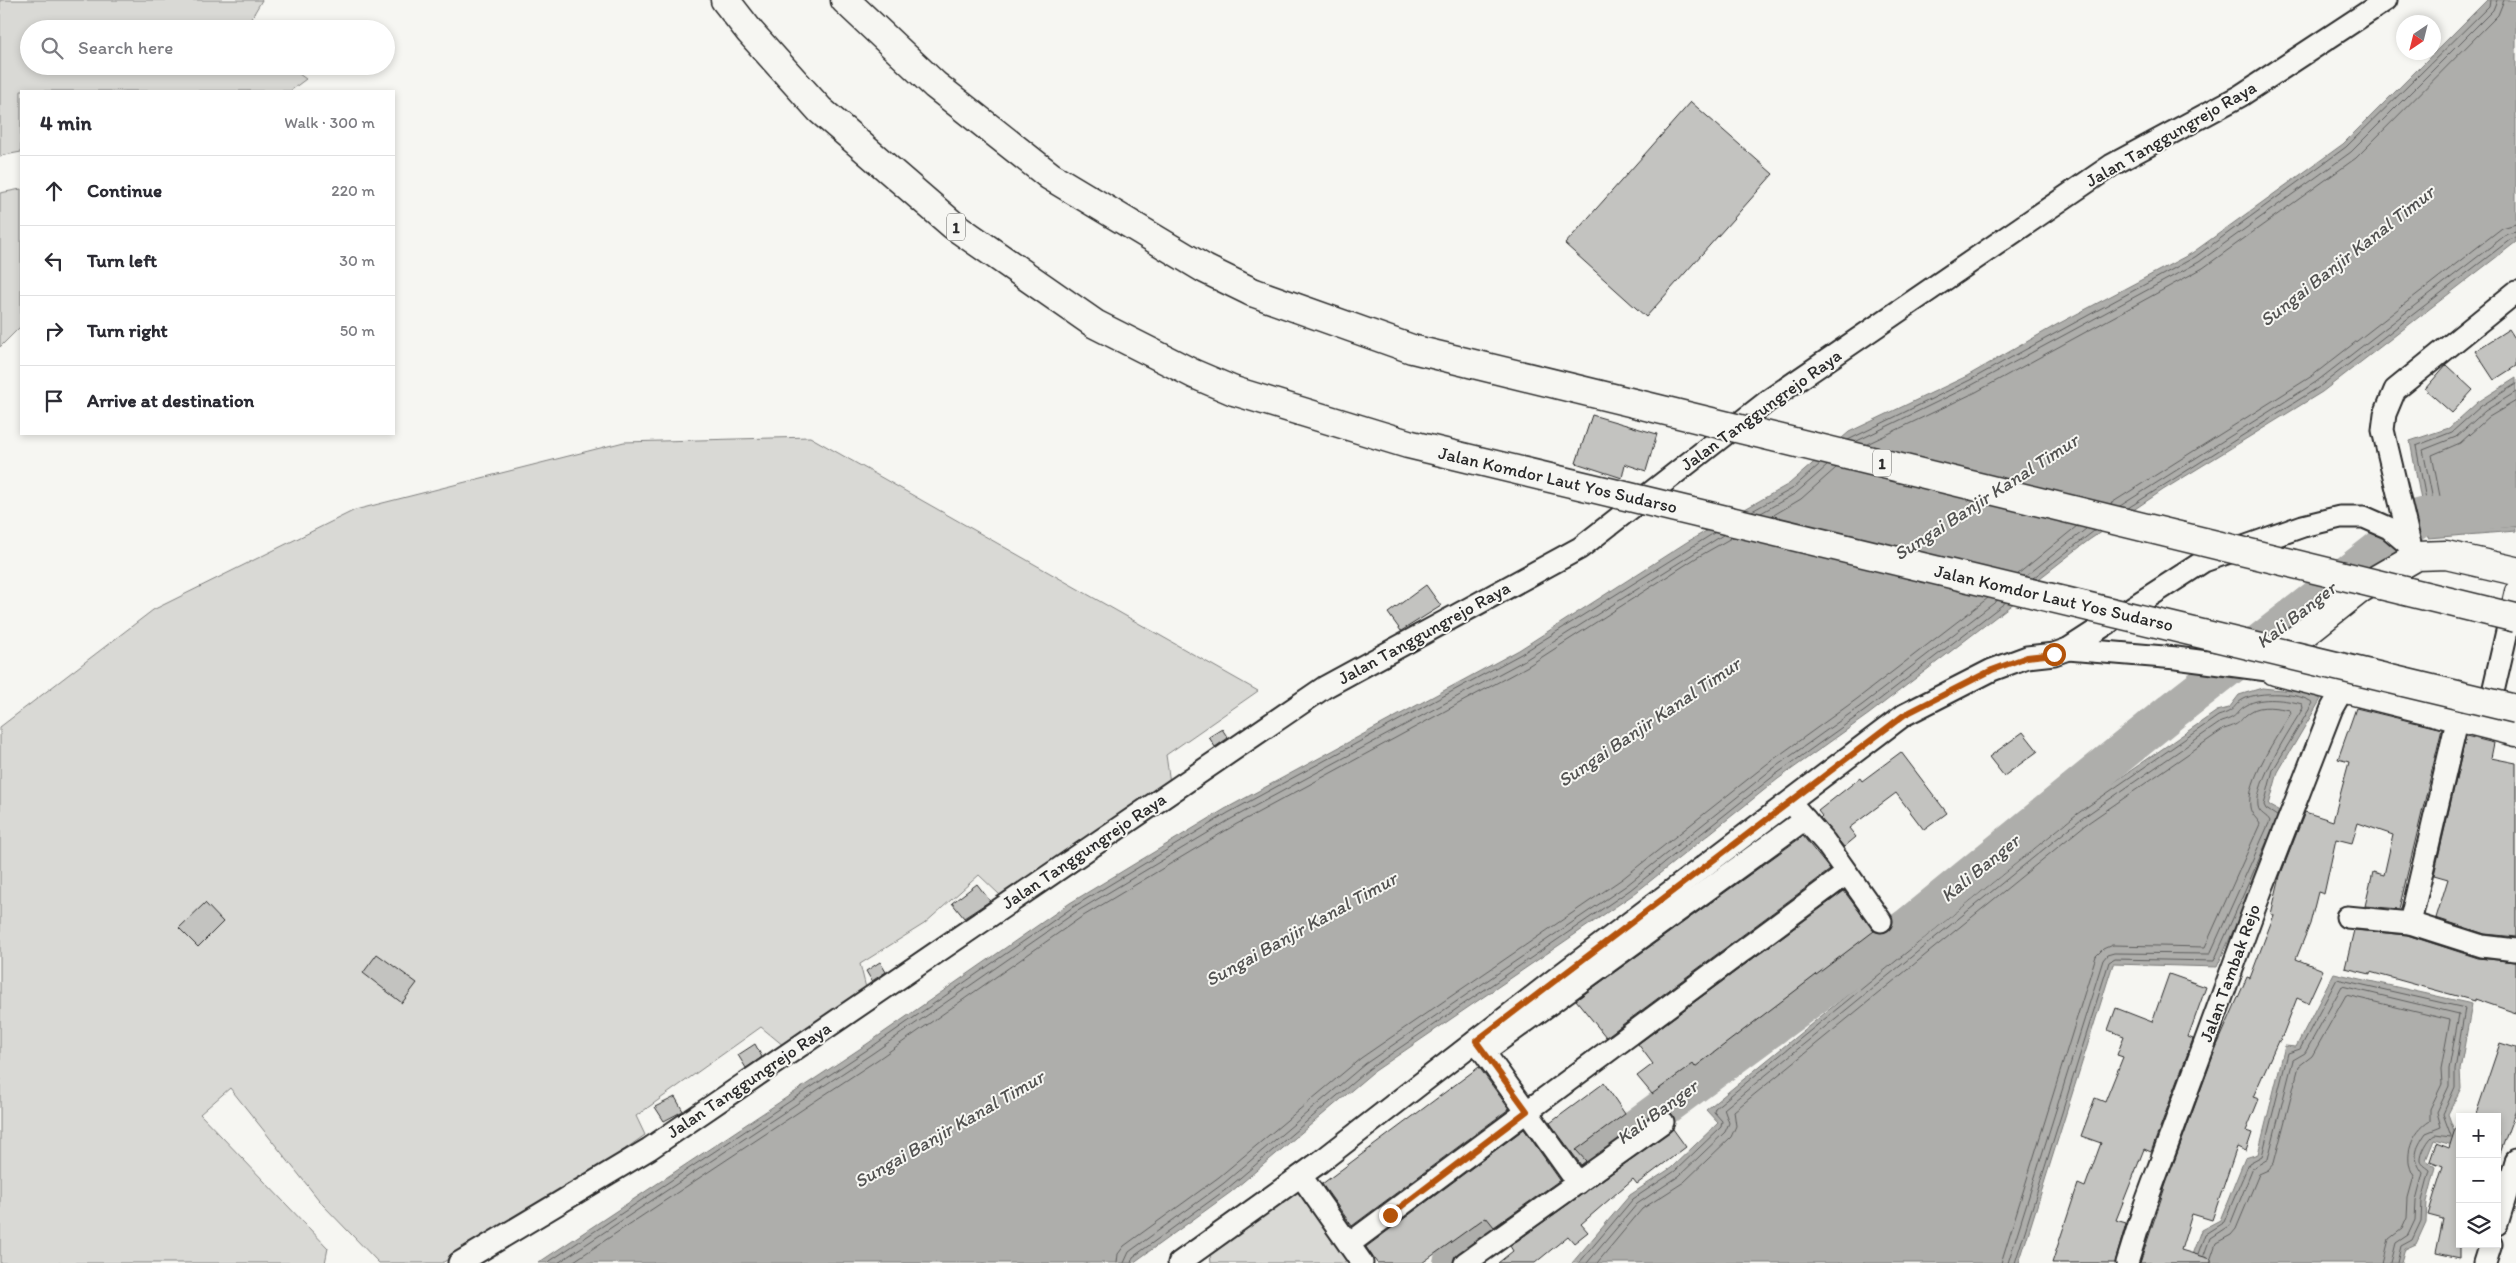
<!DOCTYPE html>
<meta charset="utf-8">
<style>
:root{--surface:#fff;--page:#f7f7f7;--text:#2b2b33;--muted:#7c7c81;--line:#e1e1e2}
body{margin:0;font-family:Itim,sans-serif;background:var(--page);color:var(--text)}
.controls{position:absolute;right:15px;bottom:15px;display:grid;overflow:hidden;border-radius:0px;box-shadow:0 2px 8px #0003}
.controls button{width:45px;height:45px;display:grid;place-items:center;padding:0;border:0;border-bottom:1px solid var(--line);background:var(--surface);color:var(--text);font:25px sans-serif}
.compass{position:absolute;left:2396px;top:15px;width:45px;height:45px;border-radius:50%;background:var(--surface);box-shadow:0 2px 8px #0003;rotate:215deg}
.stop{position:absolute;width:15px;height:15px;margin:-11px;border:4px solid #b45309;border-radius:50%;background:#fff}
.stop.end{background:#b45309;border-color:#fff;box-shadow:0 1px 5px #0008}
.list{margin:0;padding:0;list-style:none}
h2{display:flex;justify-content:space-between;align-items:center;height:65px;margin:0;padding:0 20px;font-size:21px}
h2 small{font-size:16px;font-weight:400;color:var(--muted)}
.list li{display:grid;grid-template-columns:32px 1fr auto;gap:15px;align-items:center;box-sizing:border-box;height:70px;padding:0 20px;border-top:1px solid var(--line)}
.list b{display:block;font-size:19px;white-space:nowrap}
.list em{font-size:16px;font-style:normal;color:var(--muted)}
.icon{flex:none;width:28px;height:28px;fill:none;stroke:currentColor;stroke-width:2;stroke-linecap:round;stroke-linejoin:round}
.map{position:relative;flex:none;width:2516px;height:1263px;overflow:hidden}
.search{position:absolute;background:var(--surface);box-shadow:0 2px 8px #0003;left:20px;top:20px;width:375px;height:55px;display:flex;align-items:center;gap:12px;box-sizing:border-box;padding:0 18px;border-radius:28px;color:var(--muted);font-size:19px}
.panel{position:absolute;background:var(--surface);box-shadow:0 2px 8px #0003;left:20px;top:90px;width:375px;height:345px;border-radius:0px}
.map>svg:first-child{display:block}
</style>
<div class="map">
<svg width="2516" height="1263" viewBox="0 0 2516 1263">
<rect width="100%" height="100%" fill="#f6f6f2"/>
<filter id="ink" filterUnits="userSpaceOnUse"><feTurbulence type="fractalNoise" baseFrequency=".02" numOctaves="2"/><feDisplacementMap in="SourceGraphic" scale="10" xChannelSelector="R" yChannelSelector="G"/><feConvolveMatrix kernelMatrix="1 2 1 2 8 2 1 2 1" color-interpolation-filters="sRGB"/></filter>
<g filter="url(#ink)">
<g fill="#d9d9d5" stroke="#828280">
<path d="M0,0H262L245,29H29V66H288L306,79L290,91H21V152L0,156Z"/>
<path d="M21,189V326L0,347V193Z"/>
<path d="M810,437L1258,691L1166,755L1170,783L1001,896L979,875L924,924L860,964L866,988L784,1046L761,1027L636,1116L645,1135L604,1164L442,1263H379L323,1205L230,1088L200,1114L328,1248L325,1263H0V727L153,610L355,510L624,442Z"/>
<path d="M1297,1188L1351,1263H1211L1210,1254Z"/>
</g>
<g fill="#aeaeab" stroke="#7a7a78">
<path d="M2487,0H2516V242L2322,392L2163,490L2089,540L2040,578L2023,596L1869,714L1778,779L1634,894L1372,1073L1231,1192L1133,1263H538L867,1044L1070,903L1225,809L1519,650L1687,542L1789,484L1849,432L1967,376L2058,324L2192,253L2343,144Z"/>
<path d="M2516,378V531L2428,538L2410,441L2449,428L2478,402Z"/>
<path d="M2262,688L2302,692L2321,699L2278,772L2269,805L2285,814L2217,967L2113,964L2019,1263H1572L1630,1195L1671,1168L1718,1123L1706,1110L2074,810L2217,711L2229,708L2239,695Z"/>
<path d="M2334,973L2472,1004L2460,1070L2461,1088L2448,1114L2460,1147L2434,1140L2426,1160L2436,1167L2427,1202L2426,1222L2416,1244L2405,1249L2401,1263H2189L2201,1230L2220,1220L2245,1158L2258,1154L2285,1046L2296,1047Z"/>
</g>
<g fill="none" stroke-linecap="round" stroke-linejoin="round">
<g stroke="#5f5f5e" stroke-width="1">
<path d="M2516,384L2481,406L2452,432L2416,446L2432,532L2516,526"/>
<path d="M2516,392L2485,411L2456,437L2423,450L2438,525L2516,520"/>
<path d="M2516,401L2489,417L2460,443L2432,455L2444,517L2516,512"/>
<path d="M1848,440L1970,380L2195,257L2346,147L2489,6L2490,0"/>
<path d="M1855,442L1972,385L2199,262L2351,152L2493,10L2497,0"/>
<path d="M1867,444L1976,392L2203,268L2356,158L2498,15L2504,0"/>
<path d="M2110,504L2312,376L2502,228L2516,224"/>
<path d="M2120,506L2316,382L2507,234L2516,232"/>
<path d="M2128,508L2319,387L2511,239L2516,238"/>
<path d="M1752,511L1792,489L1820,464"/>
<path d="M1761,513L1796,493L1827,466"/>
<path d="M1772,516L1801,499L1836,468"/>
<path d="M2018,574L2077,526"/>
<path d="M2026,576L2086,529"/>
<path d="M2033,578L2094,531"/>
<path d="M2198,1254L2205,1234L2224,1222L2249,1163L2262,1156L2288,1053L2300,1049L2337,979L2465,1008L2455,1070V1087L2443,1114L2451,1136"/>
<path d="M2204,1255L2210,1238L2230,1225L2253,1168L2268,1159L2293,1060L2305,1053L2342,986L2459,1014L2449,1069V1086L2437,1112L2441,1127L2426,1133C2415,1149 2412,1158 2423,1173L2416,1200L2415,1220L2408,1235L2396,1243L2391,1263"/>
<path d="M2211,1258L2216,1243L2231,1235L2236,1229L2259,1174L2268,1170L2274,1163L2299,1066L2312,1056L2346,995L2450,1020L2441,1069L2442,1084L2430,1109V1121C2412,1132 2402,1157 2414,1176L2408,1198L2407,1218L2402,1229L2389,1239L2383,1263"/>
<path d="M547,1263L870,1048L1073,907L1228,813L1521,654L1714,533"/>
<path d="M558,1263L873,1053L1076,912L1231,819L1525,660L1723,535"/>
<path d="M571,1263L877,1060L1080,918L1235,825L1528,666L1696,558L1733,537"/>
<path d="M1117,1263L1118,1254L1124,1246L1219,1177L1361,1058L1622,879L1767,764L1857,699L1988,598"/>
<path d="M1124,1263L1129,1252L1224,1183L1365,1064L1627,885L1771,770L1862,705L1998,600"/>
<path d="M1131,1263L1133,1257L1228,1188L1369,1069L1630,890L1775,775L1866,710L2006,602"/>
<path d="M1579,1263L1633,1199L1675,1171L1721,1127L1722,1121L1714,1112L1715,1108L2077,814L2218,716C2238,710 2232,705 2244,699C2258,691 2300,692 2313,703L2273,770L2264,805L2266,809L2277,816"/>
<path d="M1587,1263L1637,1204L1679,1176L1725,1132L1729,1123L1724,1109L2081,819L2221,722C2241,716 2234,712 2247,705C2261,696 2287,700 2302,704L2303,708C2291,728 2254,784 2258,806C2259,814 2267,815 2270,821L2210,954L2114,953L2107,955L2103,960L2008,1263"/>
<path d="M1597,1263L1642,1209L1684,1182L1731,1137L1736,1126L1734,1111L2085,825L2224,729C2244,723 2237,721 2250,712C2261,704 2278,708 2290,710L2291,713C2278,735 2246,781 2250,807C2251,815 2257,818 2260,824L2205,947L2112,945L2103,949L2096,956L2001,1263"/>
<path d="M2015,1263L2109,962L2114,959L2214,961L2268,839"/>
<path d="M2397,1263L2401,1246L2412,1240L2421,1221L2422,1201L2430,1170C2428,1168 2422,1165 2421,1161C2420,1154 2429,1137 2435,1135L2451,1137"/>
</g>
<g stroke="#aeaeab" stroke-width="38">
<path d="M1576,1172L1910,925L2171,712L2421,517L2516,507"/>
<path d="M1452,1263L1497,1230"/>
</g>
</g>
<g fill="#c3c3c0" stroke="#2b2b2b">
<path d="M1691,102L1773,174L1646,317L1565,244Z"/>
<path d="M2509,329L2516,340V366L2494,380L2475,351Z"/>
<path d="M2446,365L2473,390L2452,413L2425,389Z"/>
<path d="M1592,415L1657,434L1646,471L1625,464L1622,478L1576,463Z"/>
<path d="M1426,585L1441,606L1401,631L1388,613Z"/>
<path d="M2356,708L2442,729L2399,909L2365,906L2373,872L2384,875L2393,835L2358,823L2352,843L2336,839L2324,894L2318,892L2310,924L2296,959L2323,970L2308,1003L2297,998L2280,1042L2278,1041L2253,1097L2259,1099L2246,1131L2252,1133L2246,1151L2237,1147L2212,1220L2192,1214L2181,1250L2211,1259V1263H2140L2166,1184L2216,1048L2247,977L2250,978L2274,915L2271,914L2280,876L2305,812L2333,821L2349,762L2338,759Z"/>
<path d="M1222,729L1228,738L1215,747L1209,737Z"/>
<path d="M2023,732L2038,751L2004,776L1989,757Z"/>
<path d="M2466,736L2494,743L2491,758L2516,763V937L2485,934L2436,918L2448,879L2434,875Z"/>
<path d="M1901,752L1947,813L1924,830L1896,793L1849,828L1856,837L1844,847L1820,818L1822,816L1818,811L1860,778L1862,781Z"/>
<path d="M1803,836L1830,870L1606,1037L1576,1000Z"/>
<path d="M977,884L990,901L964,918L952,903Z"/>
<path d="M1844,891L1874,931L1695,1067L1693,1064L1652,1094L1637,1076L1653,1064L1638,1044Z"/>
<path d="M205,903L223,922L198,947L179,928Z"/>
<path d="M2354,930L2407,935L2478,958L2516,962V1013L2475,999V1001L2370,972V974L2345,968Z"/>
<path d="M377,954L417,983L402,1003L363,973Z"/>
<path d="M880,962L886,972L872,981L866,971Z"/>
<path d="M2169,974L2206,987L2188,1037L2193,1039L2151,1152L2144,1149L2116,1220L2126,1223L2115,1263H2052L2078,1184L2085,1187L2101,1143L2081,1136L2095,1098L2105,1102L2123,1057L2117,1055L2124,1036L2108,1030L2116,1008L2152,1022Z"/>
<path d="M2500,1043L2516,1048V1110L2499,1156L2497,1117H2475Z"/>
<path d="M755,1044L762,1057L746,1068L738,1055Z"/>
<path d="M1479,1067L1509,1109L1352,1226L1322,1184Z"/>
<path d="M1604,1083L1625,1114L1576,1150L1586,1161L1581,1165L1550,1123Z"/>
<path d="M675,1097L683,1111L664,1121L655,1107Z"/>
<path d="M2456,1126L2460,1127V1258L2436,1253L2443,1219L2428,1215L2443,1166L2430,1161L2436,1143L2449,1148Z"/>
<path d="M1524,1129L1560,1180L1494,1227L1486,1217L1422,1263H1377L1366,1247Z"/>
<path d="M1673,1129L1686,1147L1637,1184L1633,1179L1581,1224L1588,1232L1574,1243L1568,1236L1535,1263H1498L1513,1251L1510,1246Z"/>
</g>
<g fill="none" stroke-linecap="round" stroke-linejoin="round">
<defs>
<g id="street">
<path d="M2411,548L2383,430L2385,414L2395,390L2516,292"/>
<path d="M2068,649L2176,658L2275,671"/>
<path d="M2487,718L2516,592"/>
<path d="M1796,809L1825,842L1881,921"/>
<path d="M2347,917L2410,923L2482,946L2516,950"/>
<path d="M2410,923L2458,717"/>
<path d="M1476,1041L1578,1183"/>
<path d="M1489,1048L1805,819"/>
<path d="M1301,1176L1362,1263"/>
<path d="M2497,1224L2516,1161"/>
<path d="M1349,1244L1846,874"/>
<path d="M459,1263L649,1149L1325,687L1580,548L1769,400L2112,165L2240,96L2386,0"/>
<path d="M1179,1263L1320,1162L1563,973L1904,715L1992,670L2027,657L2054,654L2068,649L2204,561L2303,526L2340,517H2364L2389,528L2409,545"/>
<path d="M1465,1263L1663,1122"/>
<path d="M2127,1263L2145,1205L2262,888L2332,708L2344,687"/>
<path d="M2485,1263L2491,1244"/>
</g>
<g id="highway">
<path d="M725,0L750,32L820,110L953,225L1095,324L1194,374L1234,391"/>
<path d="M845,0L935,85L1050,176L1205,269L1252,292"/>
<path d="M2516,571L2446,555L2417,556L2360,589L2273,658L2270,665L2275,671L2516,732"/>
</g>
</defs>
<use href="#street" stroke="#2b2b2b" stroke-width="25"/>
<use href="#highway" stroke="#2b2b2b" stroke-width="31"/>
<use href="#street" stroke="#f6f6f2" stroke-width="21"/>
<use href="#highway" stroke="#f6f6f2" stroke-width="28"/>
<defs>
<g id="highway-bridge">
<path d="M1252,292L1412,349L2516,618"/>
<path d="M1234,391L1408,444L2516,709"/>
</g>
</defs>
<use href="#highway-bridge" stroke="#2b2b2b" stroke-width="31" stroke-linecap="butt"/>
<use href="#highway-bridge" stroke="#f6f6f2" stroke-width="28"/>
</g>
</g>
<g fill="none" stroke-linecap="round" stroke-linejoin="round" filter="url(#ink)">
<path stroke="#b45309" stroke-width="6" d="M1390,1215L1527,1111L1476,1041L1904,715L1992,670L2027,657L2054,654"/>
</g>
<g text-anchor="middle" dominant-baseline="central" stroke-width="4" stroke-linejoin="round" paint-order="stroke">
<g fill="#f6f6f2" stroke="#686867" stroke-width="1">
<rect x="947" y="213.5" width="18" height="27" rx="4"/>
<rect x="1873" y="449.5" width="18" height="27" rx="4"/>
</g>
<g font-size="16" font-weight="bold" fill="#2b2b2b">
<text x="956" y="227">1</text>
<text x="1882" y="463">1</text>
</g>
<g font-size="18" fill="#2b2b2b" stroke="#f6f6f2">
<text transform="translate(2171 134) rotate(-30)">Jalan Tanggungrejo Raya</text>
<text transform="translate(1761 410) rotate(-36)">Jalan Tanggungrejo Raya</text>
<text transform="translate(1558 480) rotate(13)">Jalan Komdor Laut Yos Sudarso</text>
<text transform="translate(2054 598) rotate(13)">Jalan Komdor Laut Yos Sudarso</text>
<text transform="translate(1424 633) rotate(-29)">Jalan Tanggungrejo Raya</text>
<text transform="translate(1084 851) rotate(-34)">Jalan Tanggungrejo Raya</text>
<text transform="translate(2230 973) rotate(-70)">Jalan Tambak Rejo</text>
<text transform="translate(749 1080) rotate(-34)">Jalan Tanggungrejo Raya</text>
</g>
<g font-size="19" font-style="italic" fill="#525251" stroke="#f6f6f2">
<text transform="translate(2347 256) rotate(-38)">Sungai Banjir Kanal Timur</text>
<text transform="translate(1986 497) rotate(-33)">Sungai Banjir Kanal Timur</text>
<text transform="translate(2296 615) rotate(-38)">Kali Banger</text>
<text transform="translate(1649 722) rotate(-34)">Sungai Banjir Kanal Timur</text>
<text transform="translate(1980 868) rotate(-39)">Kali Banger</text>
<text transform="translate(1301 929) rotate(-29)">Sungai Banjir Kanal Timur</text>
<text transform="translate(1657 1112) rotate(-36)">Kali Banger</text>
<text transform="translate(949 1129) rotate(-30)">Sungai Banjir Kanal Timur</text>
</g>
</g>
</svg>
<div class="controls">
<button>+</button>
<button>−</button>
<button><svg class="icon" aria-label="layers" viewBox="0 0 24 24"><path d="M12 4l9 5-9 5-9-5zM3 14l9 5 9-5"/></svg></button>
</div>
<svg class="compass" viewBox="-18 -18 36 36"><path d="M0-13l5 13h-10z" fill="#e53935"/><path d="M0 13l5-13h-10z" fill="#7c7c81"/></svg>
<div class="stop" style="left:2054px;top:654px"></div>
<div class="stop end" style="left:1390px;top:1215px"></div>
<div class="search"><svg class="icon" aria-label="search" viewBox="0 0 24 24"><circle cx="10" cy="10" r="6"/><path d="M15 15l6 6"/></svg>Search here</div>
<section class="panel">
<h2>4 min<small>Walk · 300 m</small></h2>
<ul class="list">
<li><svg class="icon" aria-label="ahead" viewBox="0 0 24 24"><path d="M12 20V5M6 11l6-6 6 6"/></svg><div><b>Continue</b></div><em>220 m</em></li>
<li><svg class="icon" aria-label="left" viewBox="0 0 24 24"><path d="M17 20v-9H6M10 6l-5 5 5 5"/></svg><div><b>Turn left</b></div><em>30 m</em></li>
<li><svg class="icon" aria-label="right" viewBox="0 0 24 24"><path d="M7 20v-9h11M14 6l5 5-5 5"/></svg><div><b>Turn right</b></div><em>50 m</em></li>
<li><svg class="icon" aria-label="arrive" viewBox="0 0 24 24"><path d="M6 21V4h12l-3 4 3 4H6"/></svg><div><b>Arrive at destination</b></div></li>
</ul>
</section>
</div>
